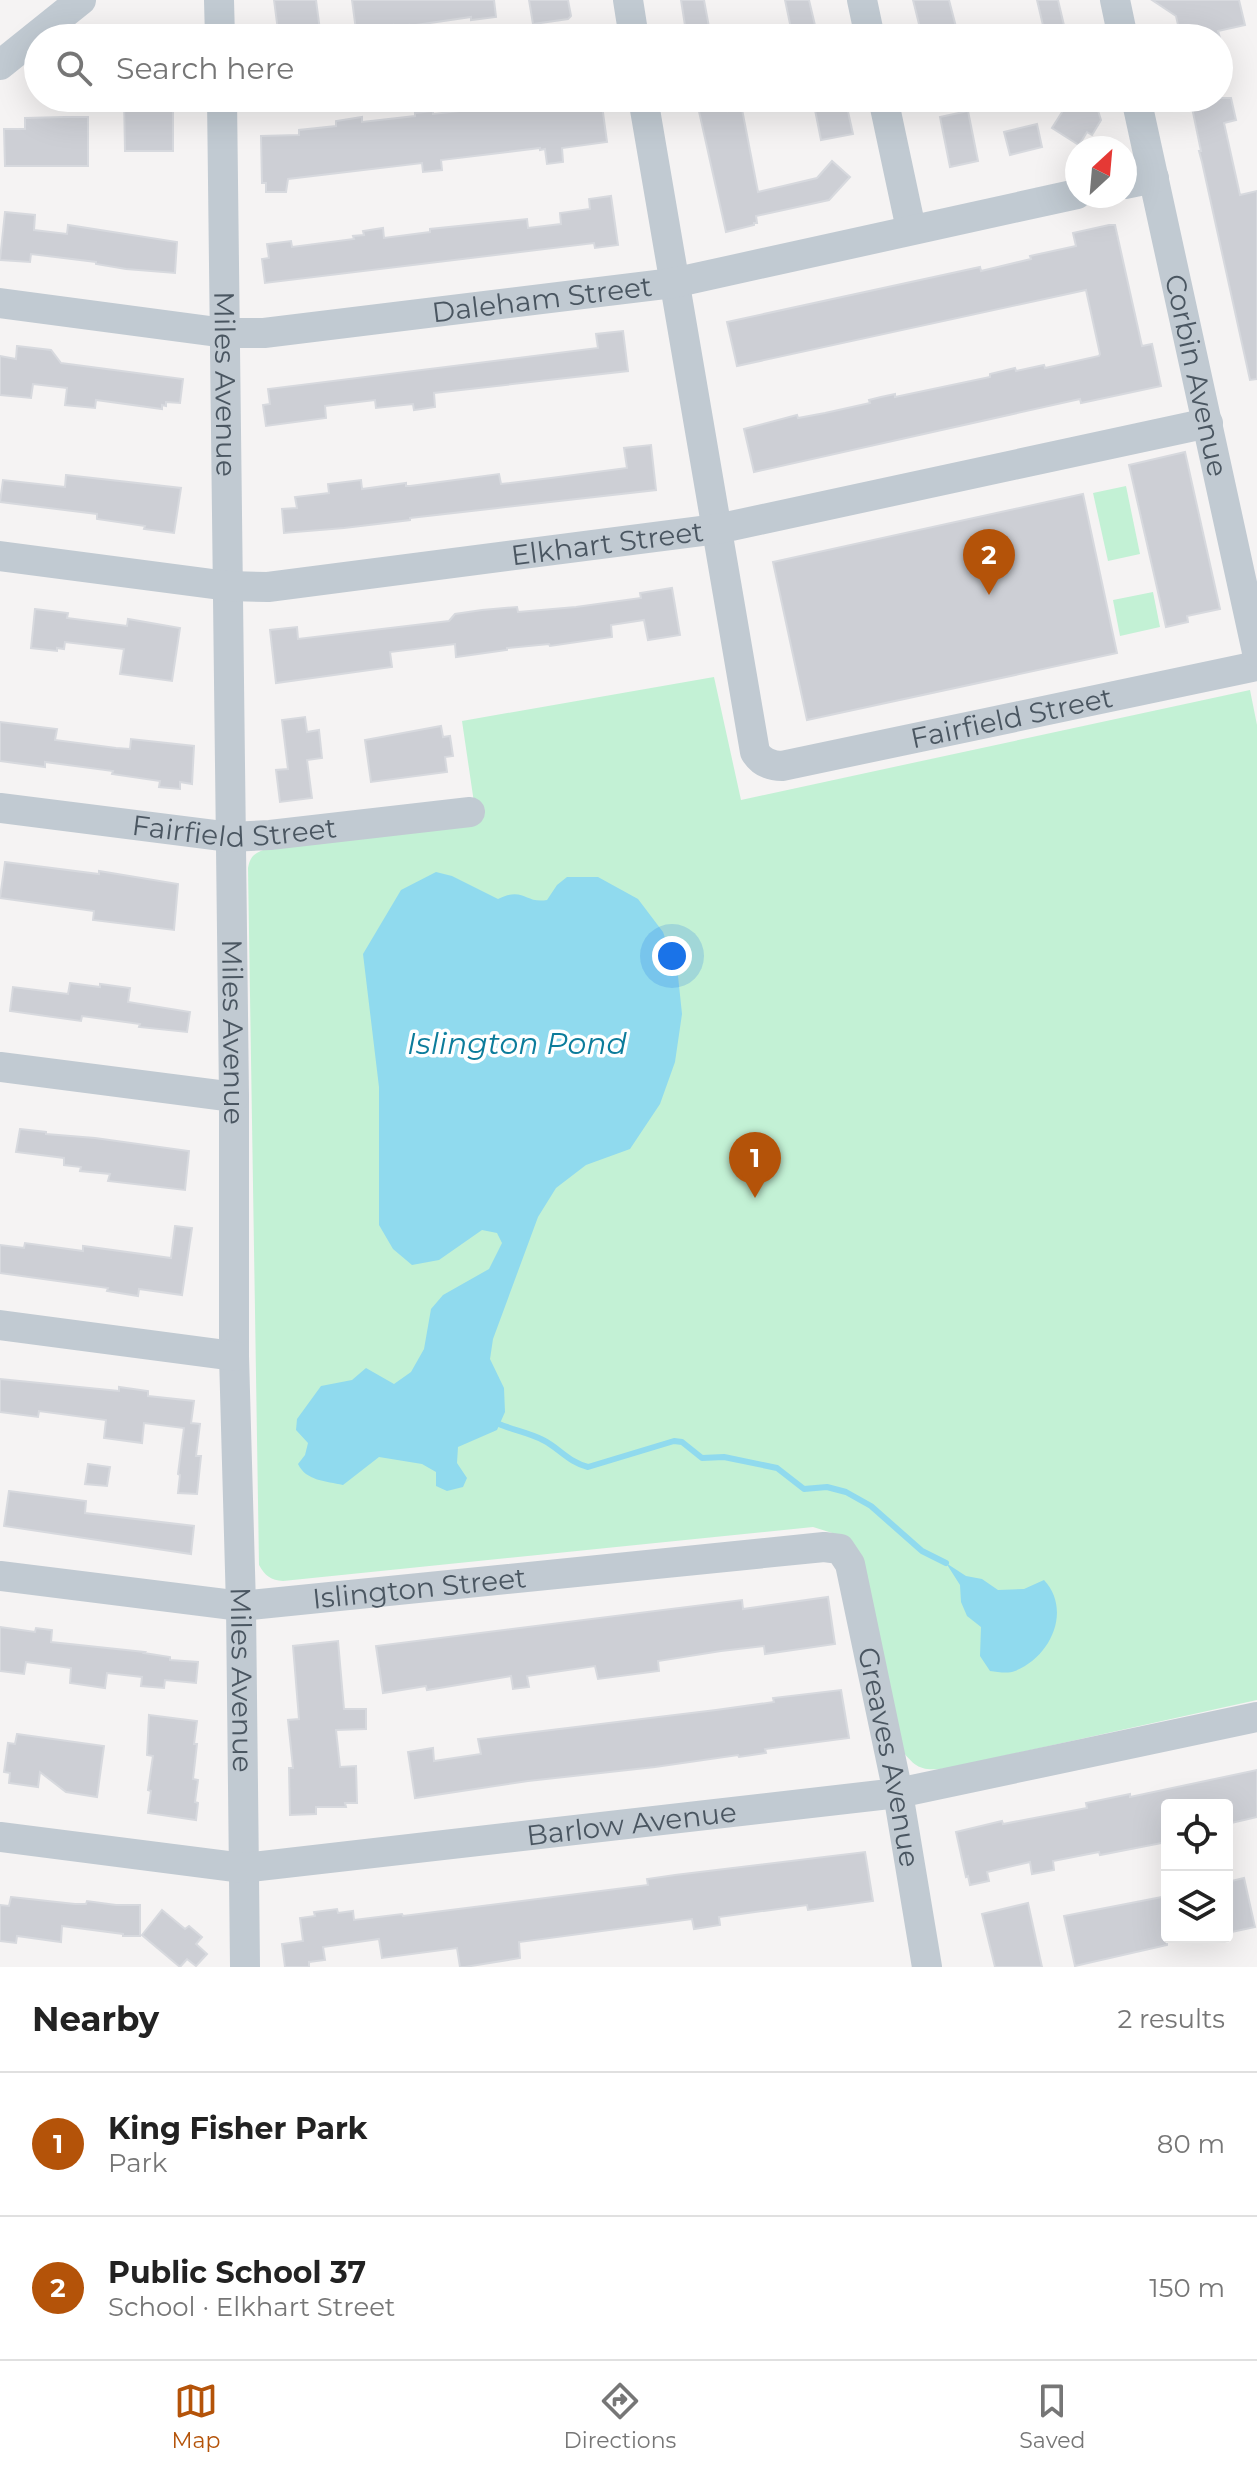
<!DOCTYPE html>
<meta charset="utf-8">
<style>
:root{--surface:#fff;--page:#f2f2f2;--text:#222;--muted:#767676;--line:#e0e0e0;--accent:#b45309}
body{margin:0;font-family:Montserrat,sans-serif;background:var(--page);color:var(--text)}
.controls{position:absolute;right:24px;bottom:24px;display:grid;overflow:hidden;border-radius:8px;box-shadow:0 8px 32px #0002}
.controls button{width:72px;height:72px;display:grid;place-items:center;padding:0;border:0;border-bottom:2px solid var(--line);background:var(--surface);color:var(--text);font:40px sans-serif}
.compass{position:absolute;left:1065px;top:136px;width:72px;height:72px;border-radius:50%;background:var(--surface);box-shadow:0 8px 32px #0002;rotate:26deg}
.you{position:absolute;left:672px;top:956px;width:28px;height:28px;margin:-20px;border:6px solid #fff;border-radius:50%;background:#1a73e8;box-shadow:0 0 0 12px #1a73e833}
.badge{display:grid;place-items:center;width:52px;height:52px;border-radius:50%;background:var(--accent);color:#fff;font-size:26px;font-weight:700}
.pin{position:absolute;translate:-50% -66px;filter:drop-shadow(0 2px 4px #0008)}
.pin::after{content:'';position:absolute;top:42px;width:28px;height:24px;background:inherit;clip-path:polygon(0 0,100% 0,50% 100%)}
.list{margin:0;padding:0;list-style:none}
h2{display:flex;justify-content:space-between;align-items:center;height:104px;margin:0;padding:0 32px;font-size:34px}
h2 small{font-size:26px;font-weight:400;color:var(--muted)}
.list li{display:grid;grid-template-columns:52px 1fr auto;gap:24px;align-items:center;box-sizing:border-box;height:144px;padding:0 32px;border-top:2px solid var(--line)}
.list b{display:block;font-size:30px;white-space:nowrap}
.list p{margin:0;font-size:26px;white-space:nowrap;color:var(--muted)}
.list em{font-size:26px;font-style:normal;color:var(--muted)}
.icon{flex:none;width:44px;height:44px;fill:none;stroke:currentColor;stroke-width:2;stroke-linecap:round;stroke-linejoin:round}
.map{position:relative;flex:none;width:1257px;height:1967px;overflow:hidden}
.search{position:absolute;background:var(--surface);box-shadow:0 8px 32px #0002;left:24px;right:24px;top:24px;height:88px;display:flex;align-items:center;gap:20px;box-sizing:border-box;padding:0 28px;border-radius:44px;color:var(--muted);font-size:30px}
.sheet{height:392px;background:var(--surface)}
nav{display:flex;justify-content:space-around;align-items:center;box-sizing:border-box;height:112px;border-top:2px solid var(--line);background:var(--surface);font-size:22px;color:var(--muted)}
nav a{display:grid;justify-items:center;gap:4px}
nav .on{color:var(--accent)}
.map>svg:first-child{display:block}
</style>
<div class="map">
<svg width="1257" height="1967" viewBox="0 0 1257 1967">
<rect width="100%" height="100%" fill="#f5f3f3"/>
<g fill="#c3f1d5">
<path d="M1126,486L1140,554L1108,561L1093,493Z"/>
<path d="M1153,592L1160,627L1120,636L1113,600Z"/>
<path d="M714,677L741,800L1250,690L1257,725V1700L949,1768C920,1772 915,1768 898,1745L842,1536L813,1527L283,1581C271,1580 265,1576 259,1565L248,868C250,858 253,854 263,850L477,823L462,721Z"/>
</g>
<g fill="#90daee">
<path d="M436,872L452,876L498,899C524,886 525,904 547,900L557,885L567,877H598L638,899L663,932L678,976L682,1014L675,1062L660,1104L630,1149L586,1165L556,1188L538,1217L493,1339L490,1359L504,1388L505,1412L497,1430L458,1447L457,1463L467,1478L463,1487L447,1491L436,1486V1472L422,1464L379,1457L343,1485C326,1481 306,1481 298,1464L305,1455L308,1443L296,1430L297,1419L321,1386L352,1380L366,1368L394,1384L411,1372L424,1349L431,1309L443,1295L489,1269L502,1243L497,1233L482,1230L439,1260L412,1265L393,1249L379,1225V1087L363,954L401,890Z"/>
<path d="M946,1563L966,1576L982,1579L998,1590L1024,1589L1044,1580C1072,1610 1051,1657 1015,1671C1008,1674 998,1672 990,1671L980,1656L981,1627L967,1616L961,1602L960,1585Z"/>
</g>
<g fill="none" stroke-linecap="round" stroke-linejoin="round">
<path stroke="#90daee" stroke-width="6" d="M499,1424C513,1430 530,1433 543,1440C559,1448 570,1463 588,1467L674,1441L682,1442L702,1458L724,1457L777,1468L804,1489L827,1487L846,1492L871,1506L922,1551L946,1563"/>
</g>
<g fill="#cdcfd5" stroke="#d7d9de" stroke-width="2">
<path d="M274,0H316L321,38H279Z"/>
<path d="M352,0H494L496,17L471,20V17L409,26V25L393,27V25L356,30Z"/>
<path d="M529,0H568L571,16L568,19L533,24Z"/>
<path d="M681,0H704L711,38H690L689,31L686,32Z"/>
<path d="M785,0H809L818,38H793Z"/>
<path d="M913,0H949L956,27L924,33L920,28Z"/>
<path d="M1037,0H1058L1067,38H1046Z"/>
<path d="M1152,0H1239L1245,25L1218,31L1220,38H1181L1176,16Z"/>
<path d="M124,98H173V151H125Z"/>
<path d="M577,98H601L607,142L562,148L563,162L547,164L545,149L540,150V148L441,160L442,170L423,172L422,163L288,179L286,192H266V183H262L261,136L299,135V130L336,126V121L362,117V122L415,116V113L433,111V114Z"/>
<path d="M696,98H726L728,111L742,109L758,192L817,178L832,161L850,177L829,200L756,216L757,223H754V225L726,232Z"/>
<path d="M824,98H845L853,134L821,140L815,110L826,107Z"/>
<path d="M1071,98H1094L1101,120L1092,135L1087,132L1079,145L1052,128Z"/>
<path d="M1190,98H1231L1236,120L1224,123L1240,195L1257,191V379L1250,380L1202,162L1199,151H1201Z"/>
<path d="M968,111L978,161L950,167L940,117Z"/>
<path d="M64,117H88V166H5L4,129H25V118Z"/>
<path d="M1037,124L1042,147L1010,155L1004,132Z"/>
<path d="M611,196L618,245L595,248L594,243L265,283L262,259L269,258L267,244L291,241L292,247L354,239L353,236L364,235L363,231L383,228L384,238L430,232V229L527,219L528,228L561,224L560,213L590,209L589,199Z"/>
<path d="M5,212L35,215L34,230L67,234L68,225L177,242L175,273L126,269L96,264V262L31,254L30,262L0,260Z"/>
<path d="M1109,225H1115L1142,346L1152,344L1161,386L1081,403L1080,399L754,472L744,429L797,415L798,418L825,413L870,403L869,400L881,397L895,394V397L990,377V374L1015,368L1016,371L1044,365L1045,368L1099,356L1100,354L1086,290L737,366L727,322L980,267L981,271L1031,259L1030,256L1076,246L1073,233Z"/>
<path d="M623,331L628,371L434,393L435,407L414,410L413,404L376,408L375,400L325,406L326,418L266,426L263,405L270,404L268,389L598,348L596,334Z"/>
<path d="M17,346L51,350L61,363L183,379L180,403L166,402V406L162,405V409L96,400L95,408L65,405L67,388L33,384L31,398L0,395V356L16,359Z"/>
<path d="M651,445L656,490L410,518V520L344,528L284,533L282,509L297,508L295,497L329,493L328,484L361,480L362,489L406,483V486H410L499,474L501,484L551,478L627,468L624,448Z"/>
<path d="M1185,452L1220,609L1187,616L1188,622L1166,627L1129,465Z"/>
<path d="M66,475L181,488L174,533L144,529L145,526L97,519V514L0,502L3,480L65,487Z"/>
<path d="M1083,494L1117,653L807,720L773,562Z"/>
<path d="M672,588L680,635L648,640L644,620L611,625L612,637L550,646L549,644L507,648V650L456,657L455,644L390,652L392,667L276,683L270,630L297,627L298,639L449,621L455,614L482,610L517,607L518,612L576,607L641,598L640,593Z"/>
<path d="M35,609L68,613L67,618L127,626L128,619L180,628L172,681L120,674L124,649L65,642L64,649L57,648V651L31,648Z"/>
<path d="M305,717L307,732L319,730L322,758L307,760L312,798L280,802L276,770L288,769L282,720Z"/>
<path d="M0,722L57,729L55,740L116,748L130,749L131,739L194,746L192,784L180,782V789L159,787L160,781L112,774L113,771L45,762V767L0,761Z"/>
<path d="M441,726L443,737L450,736L453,756L445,757L447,772L371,782L365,740Z"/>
<path d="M5,862L99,874V871L178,884L174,930L93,920L94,911L0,898Z"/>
<path d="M70,983L100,987V984L130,988L128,1002L190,1012L187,1032L139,1027L140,1024L82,1016L81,1021L10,1011L13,987L68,994Z"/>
<path d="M20,1129L46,1132V1134L95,1138L189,1151L185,1190L108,1181L110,1174L80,1171L81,1167L64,1165V1158L16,1152Z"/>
<path d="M175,1226L192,1228L182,1295L139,1289L138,1296L107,1291L108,1288L0,1273V1245L24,1248L25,1243L83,1251V1246L171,1258Z"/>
<path d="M0,1379L119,1391V1387L148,1391V1396L194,1401L191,1423L200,1424L196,1456H201L197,1494L178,1493L180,1475L178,1474L184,1428L144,1423L142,1443L104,1438L106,1420L39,1411L38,1417L0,1412Z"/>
<path d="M88,1464L110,1467L107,1486L85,1484Z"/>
<path d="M9,1491L86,1501L85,1513L194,1526L191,1554L4,1526Z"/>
<path d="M828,1597L835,1644L765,1654L764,1646L721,1651L658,1661L659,1671L598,1679L595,1666L527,1676L529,1687L513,1689L511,1676L427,1690L426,1686L383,1693L376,1646L742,1600L743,1609Z"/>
<path d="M0,1627L35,1632L36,1628L52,1630L51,1642L145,1652L144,1653L170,1657V1660L198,1662L196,1683L165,1680L164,1688L141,1686L142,1677L107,1673L105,1688L70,1683L71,1668L26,1662L24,1674L0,1671Z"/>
<path d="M338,1641L344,1709H366V1729L336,1730L340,1767L356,1766L357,1803H345L346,1807H316V1814L290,1815L289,1768H293L288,1720L299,1719L293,1646Z"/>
<path d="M841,1690L849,1738L765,1749L766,1753L739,1757L738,1755L655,1767L528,1781L415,1798L408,1752L433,1748L434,1761L481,1754L478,1739L716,1710L774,1702L773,1698Z"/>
<path d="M149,1715L197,1721L194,1744H197L193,1779L198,1780L195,1802L198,1803L196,1820L148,1813L151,1791L148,1790L153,1756L147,1755Z"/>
<path d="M17,1734L104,1746L97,1797L66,1792L40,1772L38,1787L9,1783L10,1773L4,1772L8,1743L15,1744Z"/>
<path d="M1257,1770V1817L1227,1824V1805H1167V1842L1100,1855L1099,1852L1053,1861L1054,1870L1032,1874L1030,1862L987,1872L989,1881L970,1885L968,1876L966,1877L956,1832L1002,1821L1003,1824L1087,1808L1086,1803L1130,1794V1797Z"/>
<path d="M865,1852L873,1901L808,1910L807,1905L719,1917L720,1925L694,1929L692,1919L519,1942L520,1958L465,1967H460L457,1948L382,1958L379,1939L323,1947L325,1960L309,1962V1967H285L282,1944L303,1941L300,1918L315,1916L314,1912L337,1909L338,1913L353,1911L354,1920L402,1914L403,1916L648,1885L647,1879L675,1875Z"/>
<path d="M1244,1878L1255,1927L1227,1933V1882Z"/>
<path d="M1167,1896V1945L1075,1966L1064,1916Z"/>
<path d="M11,1897L75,1904H86L87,1901L116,1905H140V1936H123V1934L62,1926L61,1942L17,1936L16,1943L0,1941V1905L9,1906Z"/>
<path d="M1028,1903L1042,1967H995L982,1914Z"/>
<path d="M162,1910L185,1929L189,1926L202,1937L196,1944L207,1954L196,1966L187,1959L180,1967L142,1935Z"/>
</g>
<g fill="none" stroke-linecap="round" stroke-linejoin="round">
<g stroke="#c1cad2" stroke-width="30">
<path d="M219,0L220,38"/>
<path d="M628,0L634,38"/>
<path d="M862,0L870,38"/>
<path d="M1115,0L1123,38"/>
<path d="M0,65L81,0"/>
<path id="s1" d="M222,98L234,1097V1356L241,1606L245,1967"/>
<path id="s2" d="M643,98L755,752C761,762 770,766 782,766L1257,666"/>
<path d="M883,98L911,229"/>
<path id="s3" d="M1136,98L1257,652"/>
<path d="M1125,184L1154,178"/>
<path id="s4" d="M0,303L225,333H264L673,283L1077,194"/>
<path id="s5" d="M0,556L228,586L268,587L717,529L1208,423"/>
<path id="s6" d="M0,808L230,837L270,835L470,812"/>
<path d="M0,1067L234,1097"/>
<path d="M0,1325L234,1356"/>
<path id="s7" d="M0,1576L241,1606L824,1547L840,1549L850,1564L898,1793L927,1967"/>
<path id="s8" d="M0,1837L243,1868L898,1793L1257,1717"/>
</g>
</g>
<g text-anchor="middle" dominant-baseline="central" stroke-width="7" stroke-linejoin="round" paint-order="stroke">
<g font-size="28" fill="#4a5661" stroke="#fff">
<text stroke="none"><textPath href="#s4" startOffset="546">Daleham Street</textPath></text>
<text stroke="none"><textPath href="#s3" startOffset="284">Corbin Avenue</textPath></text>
<text stroke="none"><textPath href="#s1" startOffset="286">Miles Avenue</textPath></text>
<text stroke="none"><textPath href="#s5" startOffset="612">Elkhart Street</textPath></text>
<text stroke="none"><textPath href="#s2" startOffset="930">Fairfield Street</textPath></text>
<text stroke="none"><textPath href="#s6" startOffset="236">Fairfield Street</textPath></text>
<text stroke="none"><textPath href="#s1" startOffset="934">Miles Avenue</textPath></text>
<text stroke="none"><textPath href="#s7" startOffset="422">Islington Street</textPath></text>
<text stroke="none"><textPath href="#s1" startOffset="1582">Miles Avenue</textPath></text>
<text stroke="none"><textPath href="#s7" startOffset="1060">Greaves Avenue</textPath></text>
<text stroke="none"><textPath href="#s8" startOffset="636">Barlow Avenue</textPath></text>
</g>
<g font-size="30" font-style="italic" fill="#0c7c9b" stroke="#fff">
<text x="517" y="1043">Islington Pond</text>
</g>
</g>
</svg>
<div class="controls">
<button><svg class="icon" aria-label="locate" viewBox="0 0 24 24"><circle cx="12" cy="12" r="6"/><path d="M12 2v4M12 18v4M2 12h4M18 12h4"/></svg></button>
<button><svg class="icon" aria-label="layers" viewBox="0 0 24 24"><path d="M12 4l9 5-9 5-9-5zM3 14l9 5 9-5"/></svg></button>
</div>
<svg class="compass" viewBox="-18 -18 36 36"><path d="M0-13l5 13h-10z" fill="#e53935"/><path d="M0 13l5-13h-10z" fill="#767676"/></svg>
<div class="you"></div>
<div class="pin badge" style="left:755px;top:1198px">1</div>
<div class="pin badge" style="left:989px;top:595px">2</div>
<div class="search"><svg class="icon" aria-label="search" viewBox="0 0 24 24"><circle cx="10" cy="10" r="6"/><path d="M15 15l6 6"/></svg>Search here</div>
</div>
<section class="sheet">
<h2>Nearby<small>2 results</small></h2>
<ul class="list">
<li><span class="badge">1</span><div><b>King Fisher Park</b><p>Park</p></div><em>80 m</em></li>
<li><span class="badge">2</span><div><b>Public School 37</b><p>School · Elkhart Street</p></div><em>150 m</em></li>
</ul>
</section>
<nav>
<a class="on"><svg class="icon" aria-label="map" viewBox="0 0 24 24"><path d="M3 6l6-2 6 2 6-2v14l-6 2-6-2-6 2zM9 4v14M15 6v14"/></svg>Map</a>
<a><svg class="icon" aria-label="directions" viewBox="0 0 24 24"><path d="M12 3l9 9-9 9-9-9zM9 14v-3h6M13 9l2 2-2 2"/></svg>Directions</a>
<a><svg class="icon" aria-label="saved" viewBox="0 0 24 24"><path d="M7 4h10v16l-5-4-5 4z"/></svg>Saved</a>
</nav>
